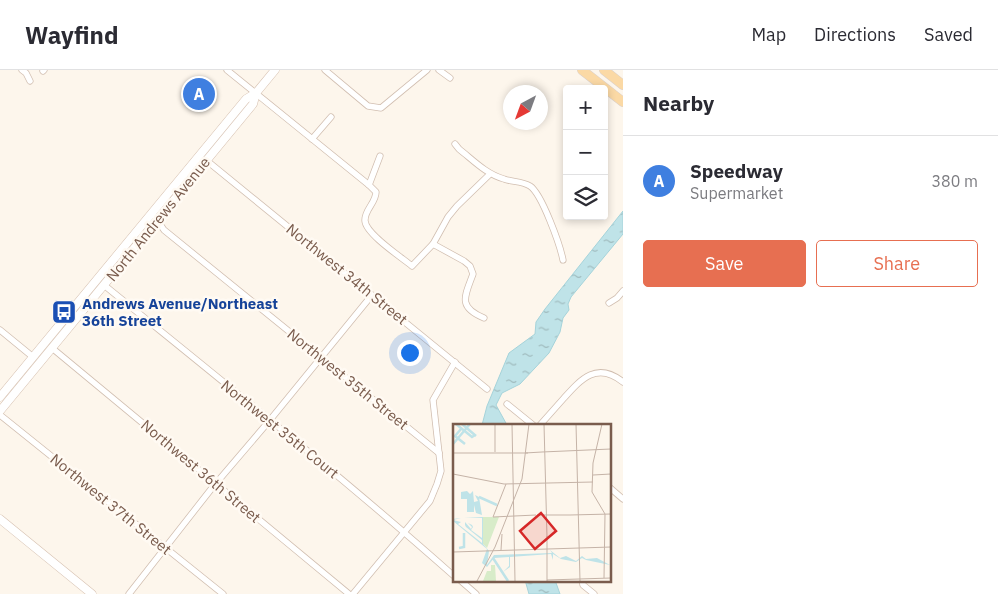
<!DOCTYPE html>
<meta charset="utf-8">
<style>
:root{--surface:#fff;--page:#f2f2f3;--text:#2b2b33;--muted:#7c7c81;--line:#e1e1e2;--accent:#e76f51}
body{margin:0;font-family:"IBM Plex Sans",sans-serif;background:var(--page);color:var(--text)}
.controls{position:absolute;right:15px;top:15px;display:grid;overflow:hidden;border-radius:5px;box-shadow:0 2px 8px #0003}
.controls button{width:45px;height:45px;display:grid;place-items:center;padding:0;border:0;border-bottom:1px solid var(--line);background:var(--surface);color:var(--text);font:25px sans-serif}
.compass{position:absolute;left:503px;top:15px;width:45px;height:45px;border-radius:50%;background:var(--surface);box-shadow:0 2px 8px #0003;rotate:221deg}
.you{position:absolute;left:409px;top:282px;width:18px;height:18px;margin:-12px;border:4px solid #fff;border-radius:50%;background:#1a73e8;box-shadow:0 0 0 8px #1a73e833}
.badge{display:grid;place-items:center;width:32px;height:32px;border-radius:50%;background:var(--accent);color:#fff;font-size:16px;font-weight:700}
.pin{position:absolute;translate:-50% -50%;border:2px solid #fff;box-shadow:0 1px 5px #0006}
.list{margin:0;padding:0;list-style:none}
h2{display:flex;justify-content:space-between;align-items:center;height:65px;margin:0;padding:0 20px;font-size:21px}
h2 small{font-size:16px;font-weight:400;color:var(--muted)}
.list li{display:grid;grid-template-columns:32px 1fr auto;gap:15px;align-items:center;box-sizing:border-box;height:90px;padding:0 20px;border-top:1px solid var(--line)}
.list b{display:block;font-size:19px;white-space:nowrap}
.list p{margin:0;font-size:16px;white-space:nowrap;color:var(--muted)}
.list em{font-size:16px;font-style:normal;color:var(--muted)}
.actions{display:flex;gap:10px;padding:15px 20px}
.actions a{flex:1;padding:11px 0;border:1px solid var(--accent);border-radius:5px;text-align:center;font-size:18px;color:var(--accent)}
.actions .main{background:var(--accent);color:#fff}
.icon{flex:none;width:28px;height:28px;fill:none;stroke:currentColor;stroke-width:2;stroke-linecap:round;stroke-linejoin:round}
.map{position:relative;flex:none;width:623px;height:524px;overflow:hidden}
header{display:flex;align-items:center;gap:30px;box-sizing:border-box;height:70px;padding:0 25px;background:var(--surface);border-bottom:1px solid var(--line)}
header strong{font-size:24px}
nav{display:flex;gap:28px;margin-inline-start:auto;font-size:18px}
main{display:flex}
aside{flex:1;background:var(--surface)}
.map>svg:first-child{display:block}
</style>
<header>
<strong>Wayfind</strong>
<nav><a>Map</a><a>Directions</a><a>Saved</a></nav>
</header>
<main>
<div class="map">
<svg width="623" height="524" viewBox="0 0 623 524">
<defs>
<pattern id="water-ripples" width="26" height="14" patternUnits="userSpaceOnUse" patternTransform="scale(1.25)"><rect width="26" height="14" fill="#bfe3e8"/><path d="M2 4q2-2 4 0t4 0M15 11q2-2 4 0t4 0" fill="none" stroke="#a0bbbe"/></pattern>
</defs>
<rect width="100%" height="100%" fill="#fdf6ec"/>
<g fill="url(#water-ripples)" stroke="#a5d3da">
<path d="M623,141V164L571,227L568,234L569,240L563,248L560,262L549,283L520,314L502,323L496,335L507,355H482L487,336L509,283L535,264L536,252L545,239Z"/>
<path d="M525,510H555L560,524H529Z"/>
</g>
<g fill="none" stroke-linecap="round" stroke-linejoin="round">
<defs>
<g id="street">
<path d="M22,0L26,3L30,11"/>
<path d="M227,0L369,115L376,122C376,133 364,140 365,151C366,164 401,187 412,196L433,174L464,191L470,196L473,204C465,226 457,237 484,248"/>
<path d="M325,0L368,36L381,38L427,0"/>
<path d="M439,0L450,8"/>
<path d="M43,1L44,0"/>
<path d="M312,69L331,47"/>
<path d="M455,74L459,79C473,90 486,104 504,109C512,112 522,111 530,116C542,124 560,175 563,190"/>
<path d="M206,90L487,319"/>
<path d="M369,115L380,86"/>
<path d="M155,147L164,160L439,383"/>
<path d="M433,174L448,147L457,136L490,104"/>
<path d="M104,215C222,311 340,405 454,506"/>
<path d="M609,233L617,228L623,221"/>
<path d="M0,260L33,287"/>
<path d="M52,278L349,524"/>
<path d="M507,334L533,355"/>
<path d="M0,345L223,524"/>
<path d="M540,355C548,346 556,337 564,328C581,309 597,291 623,312"/>
<path d="M609,417L623,429"/>
<path d="M460,510L476,524"/>
<path d="M582,510L583,515L594,524"/>
<path d="M129,524L212,418L270,350L372,225"/>
<path d="M353,524L430,431L437,414L441,401L433,330L455,292"/>
</g>
<g id="secondary">
<path d="M0,327L246,29L256,23"/>
<path d="M0,341L253,34L256,23L275,0"/>
<path d="M0,449L92,524"/>
</g>
<g id="primary">
<path d="M582,0L623,32"/>
<path d="M604,0L623,15"/>
</g>
</defs>
<use href="#street" stroke="#d1beb0" stroke-width="7"/>
<use href="#secondary" stroke="#d6c0b0" stroke-width="9"/>
<use href="#primary" stroke="#dad1cd" stroke-width="10"/>
<use href="#street" stroke="#fff" stroke-width="5.5"/>
<use href="#secondary" stroke="#fff" stroke-width="8"/>
<use href="#primary" stroke="#fbd9a5" stroke-width="9"/>
</g>
<defs>
<symbol id="bus-square" viewBox="-11 -11 22 22"><rect x="-9" y="-9" width="18" height="18" rx="4" fill="#1a4fb4" stroke="#fffaf3"/><path d="M-5-6H5V4H4V6H2V4H-2V6H-4V4H-5ZM-3.5-4V0h7V-4ZM-3.5 1.2v1.5H-2V1.2ZM2 1.2v1.5H3.5V1.2Z" fill="#fff"/></symbol>
</defs>
<g fill-rule="evenodd">
<use href="#bus-square" x="50" y="228" width="28" height="28"/>
</g>
<g text-anchor="middle" dominant-baseline="central" stroke-width="5" stroke-linejoin="round" paint-order="stroke">
<g font-size="15" fill="#7a5c4d" stroke="#fffaf3">
<text transform="translate(158 149) rotate(-51)">North Andrews Avenue</text>
<text transform="translate(347 204) rotate(39)">Northwest 34th Street</text>
<text transform="translate(348 309) rotate(39)">Northwest 35th Street</text>
<text transform="translate(280 359) rotate(39)">Northwest 35th Court</text>
<text transform="translate(201 401) rotate(40)">Northwest 36th Street</text>
<text transform="translate(111 434) rotate(39)">Northwest 37th Street</text>
</g>
<g font-size="15" font-weight="bold" fill="#164399" stroke="#fffaf3" text-anchor="start">
<text x="82" y="233">Andrews Avenue/Northeast<tspan x="82" dy="17">36th Street</tspan></text>
</g>
</g>
<g transform="translate(453 354)">
<rect width="158" height="158" fill="#fdf6ec"/>
<path d="M30,93H46L34,124L30,120ZM38,141H42L43,157H54H30L34,147H38Z" fill="#d8ecc9"/>
<path d="M14,67L17,70L20,67L21,78L25,77L22,71L26,73L29,91L23,89L21,81V88H14V75H8V68ZM30,93V120L36,127L34,141L41,131L99,129L97,126L107,134L113,132L123,137L129,132L133,135L144,134L157,141L133,136L129,134L123,138L108,135L100,130V136L98,130L57,133V143L50,148L56,142V133L41,134L34,143L29,139L34,125L0,97V95L8,94L0,96L8,98L5,100L29,119V116L13,103L12,101V98L18,105L19,103L15,99L19,101L20,103L18,106L29,114V94H11Z" fill="#bfe3e8"/>
<path fill="none" stroke="#bfe3e8" stroke-width="2.5" d="M3,0L19,13L22,11M9,0L23,12M8,5L2,12L12,20M0,20L17,0M26,73L44,81M6,124L11,123V109M40,134L55,157"/>
<path fill="none" stroke="#c5b3a7" stroke-width="1" d="M59,0L62,157M91,0L94,113M123,0L127,157M149,0L140,39L139,68L152,90L151,154M42,28V0M89,28L158,25M0,29H75M72,29L89,28M0,50L51,60L140,58M140,51L158,50M53,60L40,93L83,91M84,91H117M117,91L158,90M94,112V157M48,126L49,110M0,128L158,123M94,156L158,154M24,157L42,123L69,55L76,0"/>
<path fill="#d62828" fill-opacity="0.15" stroke="#d62828" stroke-width="2.5" d="M88,89L103,107L82,125L67,107Z"/>
<rect width="158" height="158" fill="none" stroke="#7a5c4d" stroke-width="2.5"/>
</g>
</svg>
<div class="controls">
<button>+</button>
<button>−</button>
<button><svg class="icon" aria-label="layers" viewBox="0 0 24 24"><path d="M12 4l9 5-9 5-9-5zM3 14l9 5 9-5"/></svg></button>
</div>
<svg class="compass" viewBox="-18 -18 36 36"><path d="M0-13l5 13h-10z" fill="#e53935"/><path d="M0 13l5-13h-10z" fill="#7c7c81"/></svg>
<div class="you"></div>
<div class="pin badge" style="left:199px;top:24px;background:#3f7fe0">A</div>
</div>
<aside>
<h2>Nearby<small></small></h2>
<ul class="list">
<li><span class="badge" style="background:#3f7fe0">A</span><div><b>Speedway</b><p>Supermarket</p></div><em>380 m</em></li>
</ul>
<div class="actions"><a class="main">Save</a><a>Share</a></div>
</aside>
</main>
